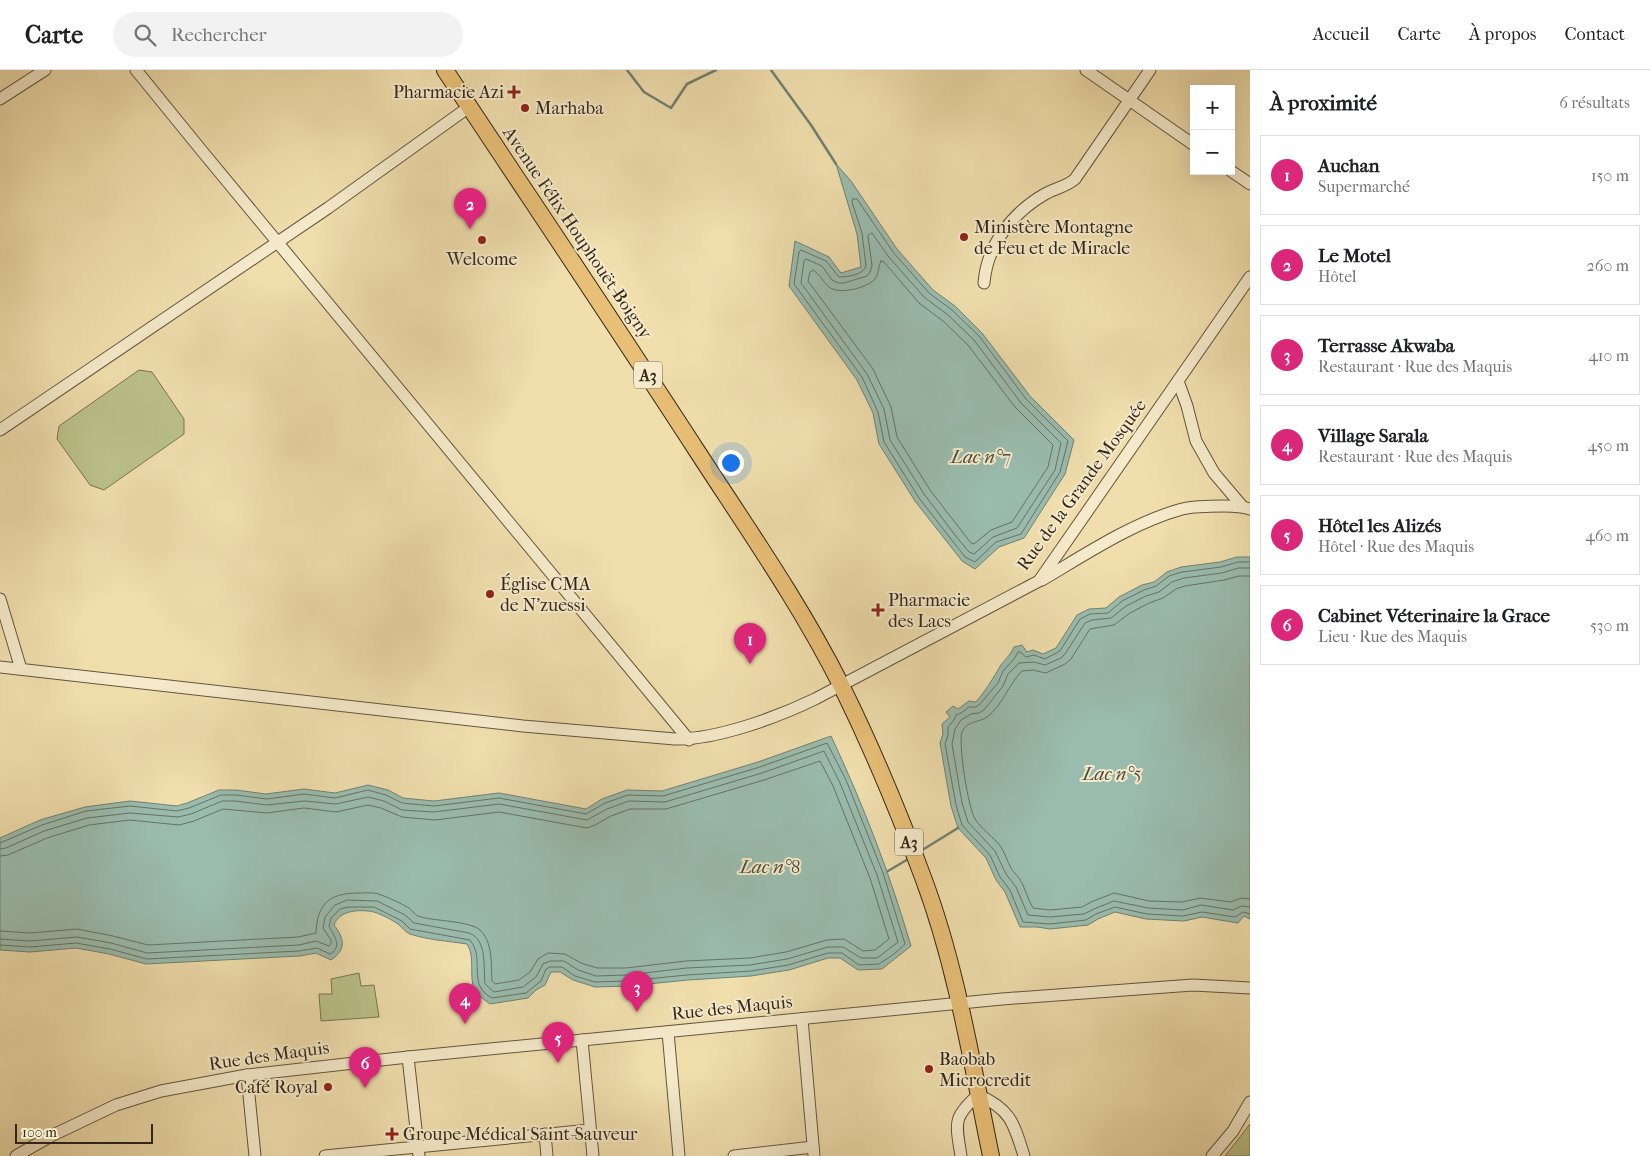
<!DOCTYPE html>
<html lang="fr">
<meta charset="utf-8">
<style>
:root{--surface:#fff;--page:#f2f2f2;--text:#202124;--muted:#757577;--line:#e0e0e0;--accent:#db2777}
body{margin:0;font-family:"IM FELL French Canon",serif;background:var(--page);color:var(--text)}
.controls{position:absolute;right:15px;top:15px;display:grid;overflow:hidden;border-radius:0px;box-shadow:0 5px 20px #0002}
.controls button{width:45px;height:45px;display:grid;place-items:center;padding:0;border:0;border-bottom:1px solid var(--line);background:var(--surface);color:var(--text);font:25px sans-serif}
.scale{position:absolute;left:15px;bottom:12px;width:138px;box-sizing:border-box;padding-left:5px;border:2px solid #34271a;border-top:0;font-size:14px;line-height:18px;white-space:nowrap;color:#34271a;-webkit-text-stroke:4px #f5eaca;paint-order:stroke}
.you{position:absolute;left:730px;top:392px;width:18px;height:18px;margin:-12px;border:4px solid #fff;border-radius:50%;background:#1a73e8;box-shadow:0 0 0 8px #1a73e833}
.badge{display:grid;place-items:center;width:32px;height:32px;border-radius:50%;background:var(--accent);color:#fff;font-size:16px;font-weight:700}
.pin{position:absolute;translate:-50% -41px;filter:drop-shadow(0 1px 2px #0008)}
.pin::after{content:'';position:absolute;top:26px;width:18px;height:15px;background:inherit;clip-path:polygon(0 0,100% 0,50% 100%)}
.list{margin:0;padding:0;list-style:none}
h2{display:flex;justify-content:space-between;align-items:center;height:65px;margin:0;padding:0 20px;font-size:21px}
h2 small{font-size:16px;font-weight:400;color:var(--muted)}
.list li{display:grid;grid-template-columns:32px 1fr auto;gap:15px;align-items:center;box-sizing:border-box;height:80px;margin:0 10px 10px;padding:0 10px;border:1px solid var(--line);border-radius:0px}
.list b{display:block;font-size:19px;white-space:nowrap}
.list p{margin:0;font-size:16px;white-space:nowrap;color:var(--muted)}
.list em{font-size:16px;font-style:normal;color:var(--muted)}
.icon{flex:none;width:28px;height:28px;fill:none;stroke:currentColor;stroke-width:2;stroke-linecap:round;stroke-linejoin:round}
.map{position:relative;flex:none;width:1250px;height:1086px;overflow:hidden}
header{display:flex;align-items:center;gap:30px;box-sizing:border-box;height:70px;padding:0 25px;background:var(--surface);border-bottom:1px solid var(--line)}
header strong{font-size:24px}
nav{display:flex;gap:28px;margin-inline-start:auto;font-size:18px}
.search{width:350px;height:45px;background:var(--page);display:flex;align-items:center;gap:12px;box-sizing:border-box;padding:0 18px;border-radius:28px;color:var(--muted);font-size:19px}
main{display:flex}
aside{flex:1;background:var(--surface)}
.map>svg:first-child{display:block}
</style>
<header>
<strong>Carte</strong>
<div class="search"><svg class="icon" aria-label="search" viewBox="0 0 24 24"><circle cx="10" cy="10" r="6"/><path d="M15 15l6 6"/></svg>Rechercher</div>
<nav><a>Accueil</a><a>Carte</a><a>À propos</a><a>Contact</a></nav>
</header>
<main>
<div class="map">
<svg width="1250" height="1086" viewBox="0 0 1250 1086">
<rect width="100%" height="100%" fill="#f0dead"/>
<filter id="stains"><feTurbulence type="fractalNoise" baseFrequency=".004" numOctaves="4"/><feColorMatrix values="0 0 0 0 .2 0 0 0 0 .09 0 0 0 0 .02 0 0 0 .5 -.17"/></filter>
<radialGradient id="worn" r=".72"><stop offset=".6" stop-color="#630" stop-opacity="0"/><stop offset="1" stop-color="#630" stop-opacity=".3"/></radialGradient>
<g fill="#bbc189" stroke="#787452">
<path d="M139,300L152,302L184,349V364L104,420L90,415L57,369L59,356Z"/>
<path d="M359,903L361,916L374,915L379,947L321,951L319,924H332L331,909Z"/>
<path d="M1250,1054V1086H1225Z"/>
</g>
<g fill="#9abcae" stroke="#718073">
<path d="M836,94L851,111L897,179L933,220L955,236L982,263L1030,326L1074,370L1065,404L1024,468L999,477L975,499L962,491L915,431L879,374L873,343L857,310L789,216L795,171L829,187L841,203L861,197L857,164Z"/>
<path d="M1237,487H1250V849L1244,846L1238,853L1202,847L1184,851L1146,849L1115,842L1098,849L1088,855L1050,859L1037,857H1020L1005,822L996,810L986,788L958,758L951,736L940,673L943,664L942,654L950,647L946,642L953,636L958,639L969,631L976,632C986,620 990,613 998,600C1003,590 1009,588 1014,577L1022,575L1027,582L1033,580L1043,584L1056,578L1077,545L1089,539L1106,538L1119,527L1142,515L1154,512L1167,502L1181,497L1220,492Z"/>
<path d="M831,666C863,734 890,804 911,876L882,899L858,900L840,888H828L789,900L751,906L688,910L628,916L595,917L573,910L560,902H551L545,915L536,920L528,928L490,934C485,930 478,926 475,920C468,908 476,887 467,874C448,871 428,870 410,864C405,862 402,857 398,854C392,850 381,844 374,842C360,839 339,840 334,855C345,869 346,880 331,890L316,883L300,886L146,894L109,884L76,878L30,882L0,880V768L40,750L85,737L130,731L177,736L187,733L219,720H236L266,724L304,719L335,723L368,715L388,720L403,728L434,731L499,723L586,739L602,729L627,720L662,721L758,692Z"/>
</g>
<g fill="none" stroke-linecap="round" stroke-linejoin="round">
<g stroke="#677264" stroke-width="1">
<path d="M853,129H857L893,182L929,223L952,240L979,266L1026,329L1068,371L1060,402L1021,464L996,472L975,492L965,487L919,428L884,372L878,342L862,307L794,214L799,182L801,180L826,191L839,207C848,207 863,205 866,196L862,163L852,132Z"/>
<path d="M872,163L888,186L924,227L948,245L974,270L1021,333L1061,373L1055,400L1017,458L993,467L974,484L969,482L955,465L924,424L890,370L884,339L867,304L801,213L804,191L806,189L822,196L832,210L838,213H844L867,206L870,202L872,196L868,166Z"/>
<path d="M881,191L884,192L919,233L943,251L968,275L1015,337L1053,375L1048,397L1012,452L991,460L974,474L971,473L930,420L897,367L891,337L873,299L808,211L810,202L813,200C820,204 823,212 829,217C839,225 866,218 874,210C879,204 878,197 881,191Z"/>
<path d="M1250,492H1238L1221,497L1182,502L1169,506L1156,516L1144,520L1122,531L1108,543L1090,544L1080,549L1060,581L1045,589L1034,585L1026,587L1020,582H1018L1014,589L1003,601L998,613L979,635L976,637H969L961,643L956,645L954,650L948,657V665L945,674L956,735L962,755L990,785L1000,807L1010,820L1023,852L1050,854L1086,850L1096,844L1115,837L1147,844L1183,846L1202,842L1235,847L1243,842L1250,844"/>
<path d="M1250,498H1238L1222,503L1184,508L1172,512L1159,522L1146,526L1126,536L1111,548L1092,550L1085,553L1065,584L1061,588L1045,595L1034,592L1019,593L1008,604L1003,616L984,640L979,643L971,644L961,650L955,659L952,674L962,733L968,752L995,781L1006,804L1016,817L1028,845L1050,847L1084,844L1094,839L1114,831L1148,838L1183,840L1201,835L1233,840L1241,836L1250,837"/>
<path d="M1250,506H1239L1224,510L1185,516L1176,519L1163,528L1149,533L1130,543L1114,555L1090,559L1071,589L1065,594L1046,603L1033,600L1022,601C1008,615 1003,635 987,647C979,653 967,650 962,662C958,674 968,737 975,749C981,759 994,767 1001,777C1005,783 1007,791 1011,798C1014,803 1019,807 1022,813C1026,821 1028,830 1033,838L1050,840L1082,837L1091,832L1114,823L1149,831L1182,832L1200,828L1231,832L1241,828L1250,829"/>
<path d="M0,773L42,755L86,741L130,736L177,741L189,738L221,725H236L267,729L304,724L335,728L368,720L386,725L402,733L434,736L499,728L586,744L605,733L628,725L663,726L760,697L827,673L846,710L883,803L905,874L894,884L879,894L859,895L842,883H828L788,895L751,901L687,905L627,911L595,912L575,906L562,897H550L546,899L541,911L526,923L492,928C466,914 486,890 470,870L410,859L402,851L374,837H348L340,839L331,848L329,856C334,866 343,876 330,884L317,878L299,881L147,889L110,879L76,873L30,877L0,875"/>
<path d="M0,779L6,778L44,761L87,748L130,743L178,747L191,744L222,731H235L267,735L304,731L336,734L368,727L384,731L402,740L434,742L499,734L587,750L607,739L629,731L665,732L762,703L824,681L840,713L877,805L898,872L877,888H861L843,877H828L787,889L750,895L687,898L627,905L596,906L578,900L564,891H550L543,894L536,907L523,917L494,922L485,914C483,898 488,870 469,863L414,853L405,845L377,831L347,830L335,835L325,847L323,858L331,870V874L329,876L316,871L299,875L147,883L111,873L77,867L30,871L0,869"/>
<path d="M0,786L8,785L47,768L89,755L130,750L179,755L194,751L223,739L267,743L304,738L336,742L368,735L381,738L402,747L435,750L499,742L587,758L595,755L611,746L630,739H666L764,710L820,691L833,716L870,808L889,869L875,880L863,881L844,869L827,870L786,882L750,888L686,891L626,898H597L581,893L565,884L548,883L538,889L530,902L519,910L495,914L492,911C491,894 493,872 480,860C470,851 435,851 421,847C415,846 413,841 409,838C400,833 390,828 381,825C375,822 366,823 359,823C329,823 317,834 316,863L298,867L148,875L113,866L77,859L30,863L0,861"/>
</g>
<g stroke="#718073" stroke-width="2.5">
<path d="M627,0L644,22L671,38L687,14L716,0"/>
<path d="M771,0L811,55L836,94"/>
<path d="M919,782L958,758"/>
<path d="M888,801L910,788"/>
</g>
<defs>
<g id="minor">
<path d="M136,0L202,81L689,670"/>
<path d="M1086,0L1194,75"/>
<path d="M0,29L45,0"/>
<path d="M1231,101L1250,114"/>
<path d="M984,213C987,175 1012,143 1045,124C1055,118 1066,117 1075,109L1150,0"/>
<path d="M1178,311L1187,336L1196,371L1214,403L1242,436"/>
<path d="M0,360L328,138L469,37"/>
<path d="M1042,510C1086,484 1132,453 1182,439C1195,436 1210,436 1224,436C1233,436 1241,436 1250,439"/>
<path d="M0,529L21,599"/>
<path d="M0,597L523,656L675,669C716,670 778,647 815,629L1039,511L1250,207"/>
<path d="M802,949L814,1086"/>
<path d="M668,962L679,1086"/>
<path d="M582,970L593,1086"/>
<path d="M408,987L419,1086"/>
<path d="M247,1005L255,1086"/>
<path d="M545,1064L547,1086"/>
<path d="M16,1086L51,1066L116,1035L161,1021L247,1005L408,987L1002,929L1193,915L1250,918"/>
<path d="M325,1086L590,1060"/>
<path d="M734,1086L813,1077"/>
<path d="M961,1086C956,1053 952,1048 978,1025C1011,1039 1014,1054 1024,1086"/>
<path d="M1212,1086L1233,1061L1250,1032"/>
</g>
<path id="highway" d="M445,0C529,127 614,253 697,381C747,458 801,535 842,617C873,680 900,745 924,810C957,899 972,994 991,1086"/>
</defs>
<use href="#minor" stroke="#63553f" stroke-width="13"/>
<use href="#highway" stroke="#34271a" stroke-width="18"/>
<use href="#minor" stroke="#f5eaca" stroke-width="11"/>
<use href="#highway" stroke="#e8bf76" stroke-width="16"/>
</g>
<g fill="#8f2418" stroke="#f5eaca" stroke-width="2">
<path d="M511.5 14.5h5v5h5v5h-5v5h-5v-5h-5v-5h5z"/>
<circle cx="525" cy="38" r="5"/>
<circle cx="964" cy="167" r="5"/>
<circle cx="482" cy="170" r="5"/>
<circle cx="490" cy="524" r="5"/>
<path d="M875.5 532.5h5v5h5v5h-5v5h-5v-5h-5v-5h5z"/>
<circle cx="929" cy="999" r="5"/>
<circle cx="328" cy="1017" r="5"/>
<path d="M389.5 1056.5h5v5h5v5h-5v5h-5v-5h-5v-5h5z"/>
</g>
<g text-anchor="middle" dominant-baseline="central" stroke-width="4" stroke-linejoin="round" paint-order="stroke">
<g fill="#f5eaca" stroke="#6e624f" stroke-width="1">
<rect x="634" y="291.5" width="28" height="27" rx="4"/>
<rect x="895" y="758.5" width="28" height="27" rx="4"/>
</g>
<g font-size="16" font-weight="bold" fill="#34271a">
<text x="648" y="305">A3</text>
<text x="909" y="772">A3</text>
</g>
<g font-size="18" fill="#34271a" stroke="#f5eaca" text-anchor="start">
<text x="504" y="22" text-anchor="end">Pharmacie Azi</text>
<text x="535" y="38">Marhaba</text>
<text x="974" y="157">Ministère Montagne<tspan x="974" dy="21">de Feu et de Miracle</tspan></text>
<text x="482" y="189" text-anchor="middle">Welcome</text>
<text x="500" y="514">Église CMA<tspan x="500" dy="21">de N’zuessi</tspan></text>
<text x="888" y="530">Pharmacie<tspan x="888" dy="21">des Lacs</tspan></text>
<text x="939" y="989">Baobab<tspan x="939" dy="21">Microcredit</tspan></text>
<text x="318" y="1017" text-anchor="end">Café Royal</text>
<text x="403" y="1064">Groupe Médical Saint-Sauveur</text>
</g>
<g font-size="18" fill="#34271a" stroke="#f5eaca">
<text transform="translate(577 163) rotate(56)">Avenue Félix Houphouët-Boigny</text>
<text transform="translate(1082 415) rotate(-54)">Rue de la Grande Mosquée</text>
<text transform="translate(732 938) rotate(-6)">Rue des Maquis</text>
<text transform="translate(269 986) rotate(-8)">Rue des Maquis</text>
</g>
<g font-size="19" font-style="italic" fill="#4e4c3f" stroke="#f5eaca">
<text x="981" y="387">Lac n°7</text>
<text x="1112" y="704">Lac n°5</text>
<text x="770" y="797">Lac n°8</text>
</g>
</g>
<rect width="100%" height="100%" filter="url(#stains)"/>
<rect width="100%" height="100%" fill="url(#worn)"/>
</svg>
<div class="controls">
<button>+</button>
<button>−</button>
</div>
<div class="scale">100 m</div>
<div class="you"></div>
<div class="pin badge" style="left:750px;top:594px">1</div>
<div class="pin badge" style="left:470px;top:159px">2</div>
<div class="pin badge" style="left:637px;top:942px">3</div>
<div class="pin badge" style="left:465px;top:954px">4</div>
<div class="pin badge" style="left:558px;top:993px">5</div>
<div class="pin badge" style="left:365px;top:1018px">6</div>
</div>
<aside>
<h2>À proximité<small>6 résultats</small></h2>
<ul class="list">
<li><span class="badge">1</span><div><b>Auchan</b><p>Supermarché</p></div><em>150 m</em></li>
<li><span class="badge">2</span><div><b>Le Motel</b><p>Hôtel</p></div><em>260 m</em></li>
<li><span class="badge">3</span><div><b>Terrasse Akwaba</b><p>Restaurant · Rue des Maquis</p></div><em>410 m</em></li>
<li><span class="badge">4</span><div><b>Village Sarala</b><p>Restaurant · Rue des Maquis</p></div><em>450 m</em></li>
<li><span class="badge">5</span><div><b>Hôtel les Alizés</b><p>Hôtel · Rue des Maquis</p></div><em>460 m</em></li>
<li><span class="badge">6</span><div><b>Cabinet Véterinaire la Grace</b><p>Lieu · Rue des Maquis</p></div><em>530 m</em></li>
</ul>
</aside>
</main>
